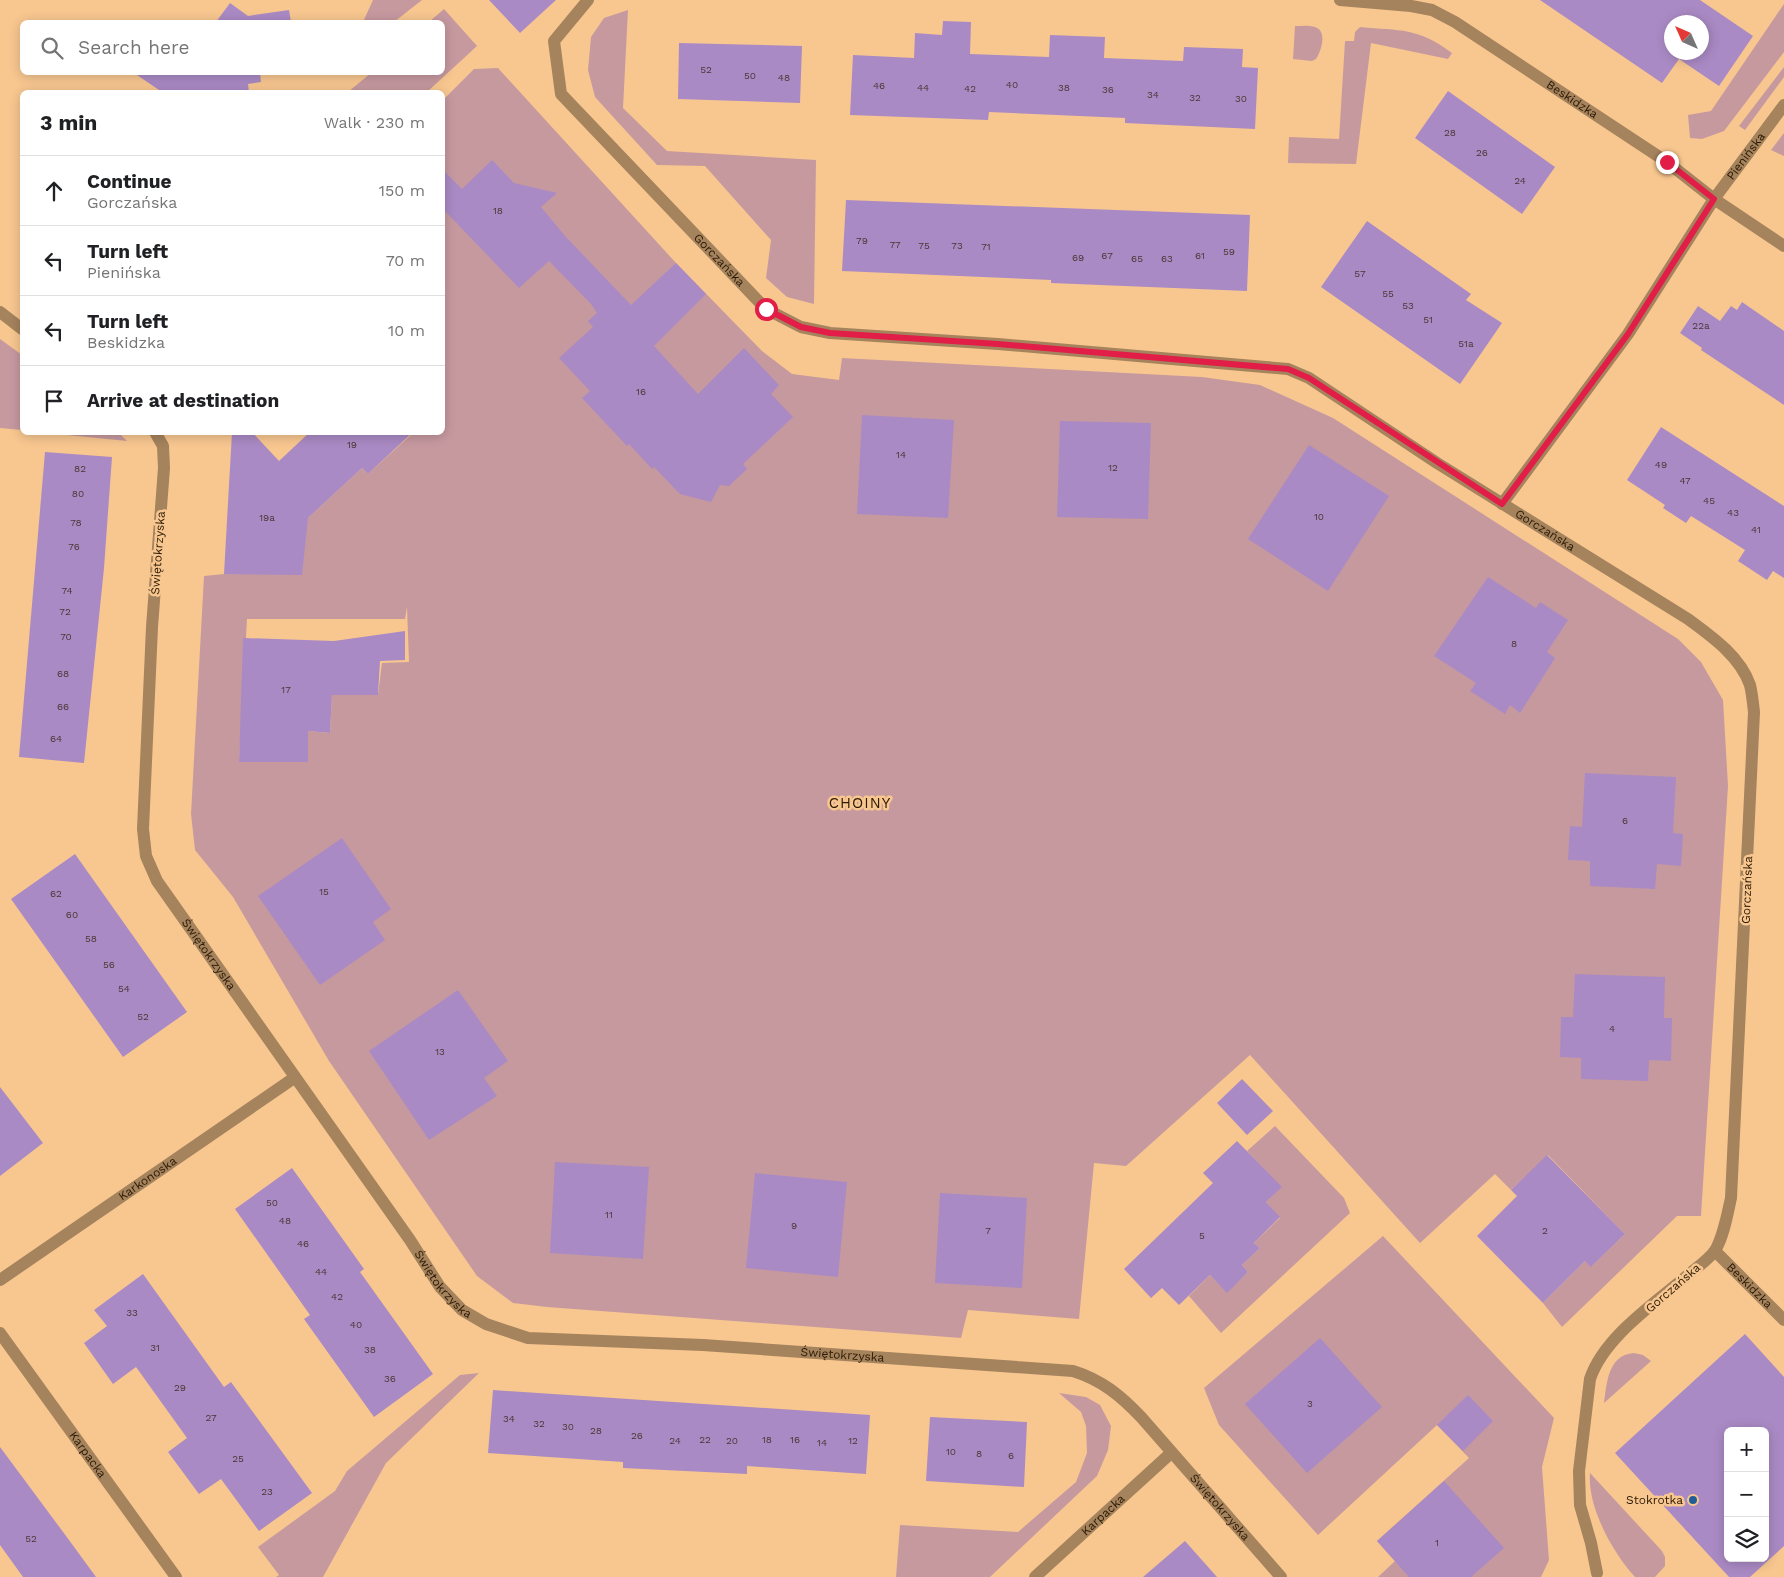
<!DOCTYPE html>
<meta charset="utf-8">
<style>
:root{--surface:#fff;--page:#f6f6f6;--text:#202124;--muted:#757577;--line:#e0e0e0}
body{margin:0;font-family:"Work Sans",sans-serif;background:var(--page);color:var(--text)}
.controls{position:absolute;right:15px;bottom:15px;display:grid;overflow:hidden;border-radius:8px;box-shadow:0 2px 12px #0003}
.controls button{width:45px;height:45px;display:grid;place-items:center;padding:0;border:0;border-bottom:1px solid var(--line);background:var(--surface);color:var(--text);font:25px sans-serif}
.compass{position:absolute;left:1664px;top:15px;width:45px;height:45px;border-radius:50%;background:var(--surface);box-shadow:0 2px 12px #0003;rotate:315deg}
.stop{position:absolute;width:15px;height:15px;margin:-11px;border:4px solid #e11d48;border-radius:50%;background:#fff}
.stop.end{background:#e11d48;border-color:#fff;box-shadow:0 1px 5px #0008}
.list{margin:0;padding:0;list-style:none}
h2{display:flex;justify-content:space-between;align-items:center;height:65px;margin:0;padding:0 20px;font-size:21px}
h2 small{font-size:16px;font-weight:400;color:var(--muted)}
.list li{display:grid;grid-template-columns:32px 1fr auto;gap:15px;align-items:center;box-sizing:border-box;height:70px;padding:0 20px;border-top:1px solid var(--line)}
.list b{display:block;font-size:19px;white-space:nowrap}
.list p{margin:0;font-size:16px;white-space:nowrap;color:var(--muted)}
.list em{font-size:16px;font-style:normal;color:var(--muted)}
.icon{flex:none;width:28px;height:28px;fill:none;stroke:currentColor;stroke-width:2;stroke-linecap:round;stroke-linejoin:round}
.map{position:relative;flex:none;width:1784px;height:1577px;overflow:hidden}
.search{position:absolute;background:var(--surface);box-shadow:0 2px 12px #0003;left:20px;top:20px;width:425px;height:55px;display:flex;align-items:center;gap:12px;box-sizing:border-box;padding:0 18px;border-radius:8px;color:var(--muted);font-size:19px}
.panel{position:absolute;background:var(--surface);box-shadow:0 2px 12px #0003;left:20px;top:90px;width:425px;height:345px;border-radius:8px}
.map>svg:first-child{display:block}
</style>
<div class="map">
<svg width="1784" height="1577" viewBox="0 0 1784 1577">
<rect width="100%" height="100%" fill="#f8c790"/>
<g fill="#c6999f" fill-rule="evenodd">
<path d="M373,0H422L394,22H363Z"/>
<path d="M1784,4V52L1724,131L1702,139L1690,138L1688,115L1711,111Z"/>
<path d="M444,9L477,46L427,92H348L371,73L442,72V22H429Z"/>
<path d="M628,10L623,108L667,151L816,160L814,304L787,297L766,278L771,240L705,166L657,165L595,97L588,70L591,37L604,18Z"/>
<path d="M1295,26C1301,26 1309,25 1315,27C1328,31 1321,52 1316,59L1312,61L1293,59Z"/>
<path d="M1360,27C1401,31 1417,27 1452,53L1448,59L1371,43L1356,164L1288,163L1289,137L1339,139L1345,41H1354L1355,32Z"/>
<path d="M1784,67V77L1745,130L1739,126Z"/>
<path d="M498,68L676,263L762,351L792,374L839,380L842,358L1202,377L1260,385L1333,418L1678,639L1701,662L1723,700L1728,786L1701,1216H1677L1562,1327L1543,1303L1585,1261L1592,1266L1625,1234L1548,1155L1511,1190L1495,1174L1420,1243L1250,1055L1126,1166L1094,1163L1079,1319L968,1310L961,1338L547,1307L513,1303L477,1276L329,1061L233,897L195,850L191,814L204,576L224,574L308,518L362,468L368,474L413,433L442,432L443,100L474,69ZM407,607L409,662L382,663L378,695H332L330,733L308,731V762L239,761L247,619H405Z"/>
<path d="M1784,133V156L1771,150Z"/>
<path d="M0,339L22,355V430L0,428Z"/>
<path d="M47,433H119L127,441Z"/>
<path d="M1275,1126L1344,1198L1350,1213L1221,1333L1189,1296L1210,1275L1227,1292L1248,1272L1242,1265L1260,1248L1254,1243L1280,1218L1266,1202L1281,1187L1247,1151Z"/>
<path d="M1383,1236L1554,1418L1542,1467L1549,1560L1541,1577H1378L1395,1561L1377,1541L1469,1458L1437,1425L1318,1535L1219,1425L1204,1388Z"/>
<path d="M1634,1353L1643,1355L1651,1361L1604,1403C1607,1382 1608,1355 1634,1353Z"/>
<path d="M479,1373L386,1463L323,1577H276L279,1575L258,1547L335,1491L347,1471L460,1375Z"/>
<path d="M1059,1393L1086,1397L1100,1405L1111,1426L1108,1450L1097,1476L990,1577H896L900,1525L1018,1532L1076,1482L1087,1453L1086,1426L1081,1412Z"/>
<path d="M1590,1473L1662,1551L1665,1557V1566L1655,1577H1635C1612,1552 1587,1506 1590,1473Z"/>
</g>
<g fill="#aa8ac4" fill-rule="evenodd">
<path d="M489,0H556L520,33Z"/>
<path d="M1540,0H1700L1753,36L1719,86L1679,59L1662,83ZM1672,22H1702V52H1672Z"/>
<path d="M230,3L248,16L289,10L291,22H216Z"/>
<path d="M943,21L971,22L970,54L1049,57L1050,35L1105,37L1104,58L1183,61L1184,47L1243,49L1242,67L1258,68L1255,129L1125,123V118L989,112L988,120L850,115L853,55L914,58L915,33L942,35Z"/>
<path d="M679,43L802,46L800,103L678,99Z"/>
<path d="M139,72H264L260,73L261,82L248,84L249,92H162L137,75Z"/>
<path d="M1448,91L1555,167L1522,214L1415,138Z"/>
<path d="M492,160L514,183L557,193L541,207L565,236L631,305L676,263L706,294L654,346L698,394L744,348L779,385L771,394L793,417L743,464L747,469L729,486L720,485L711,502L680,494L654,467L652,469L629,444L627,446L582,398L590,391L559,358L593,327L588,321L597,313L591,304L549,261L519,288L442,208V169L462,189Z"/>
<path d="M846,200L1250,215L1247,291L1051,283V280L842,271Z"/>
<path d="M1367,221L1471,294L1466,300L1502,323L1460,384L1321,287Z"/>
<path d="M1742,302L1784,331V405L1701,350L1702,348L1680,333L1698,306L1720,321L1731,306L1737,310Z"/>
<path d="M862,415L954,420L948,518L857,514Z"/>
<path d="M1060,421L1151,423L1148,519L1057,517Z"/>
<path d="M1661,427L1784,506V578L1773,571L1767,580L1738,561L1745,550L1691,516L1686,523L1663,508L1665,505L1627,480Z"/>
<path d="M232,432H252L279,461L310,432H413L368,474L362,468L308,518L302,575L224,574Z"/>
<path d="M1309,445L1389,496L1328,591L1248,539Z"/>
<path d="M45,452L112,457L104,568L84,763L19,757Z"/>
<path d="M1488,577L1536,608L1540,602L1568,620L1547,652L1555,658L1520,713L1510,705L1505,714L1470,691L1476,683L1434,656Z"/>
<path d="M405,631V660L380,661L378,695H332L330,733L308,731V762H239L243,638L334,641Z"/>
<path d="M1585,773L1676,777L1673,833L1683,834L1681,866L1657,864L1655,889L1590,886V861L1568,860L1570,826L1582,827Z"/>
<path d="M342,838L391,909L373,922L385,940L320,985L258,896Z"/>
<path d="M75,854L187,1012L123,1057L11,899Z"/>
<path d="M1575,974L1665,977L1664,1018H1672L1671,1061L1649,1060L1648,1081L1581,1079V1058L1560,1057L1561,1017H1573Z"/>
<path d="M458,990L508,1061L484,1078L497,1096L429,1140L369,1051Z"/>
<path d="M1242,1079L1273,1111L1247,1135L1217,1103Z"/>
<path d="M0,1087L43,1143L0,1176Z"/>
<path d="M1237,1141L1282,1187L1266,1202L1280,1217L1254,1243L1260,1248L1242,1265L1248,1272L1227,1293L1210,1275L1179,1305L1162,1288L1151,1298L1124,1269L1213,1183L1203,1173Z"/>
<path d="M1547,1155L1625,1234L1591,1267L1585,1261L1543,1303L1477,1236L1517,1196L1511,1190Z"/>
<path d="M555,1162L649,1167L643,1259L550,1253Z"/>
<path d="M292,1168L364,1269L360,1272L433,1374L374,1417L304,1319L310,1315L235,1209Z"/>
<path d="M755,1173L847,1182L838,1277L746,1268Z"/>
<path d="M940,1193L1027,1198L1022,1288L935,1283Z"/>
<path d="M143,1274L224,1387L231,1382L312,1493L259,1531L221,1479L199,1494L168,1452L187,1438L136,1367L113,1384L84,1343L107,1326L94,1310Z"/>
<path d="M1745,1334L1784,1377V1546L1750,1577H1729L1615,1453ZM1728,1431H1765V1558H1728Z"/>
<path d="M1320,1338L1382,1407L1307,1473L1245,1404Z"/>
<path d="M493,1390L870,1415L866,1474L747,1466V1474L623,1468V1462L488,1453Z"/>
<path d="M1468,1395L1493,1421L1463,1451L1437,1425Z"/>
<path d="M930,1417L1027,1422L1024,1487L926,1481Z"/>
<path d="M0,1447L69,1540L96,1577H23L0,1545Z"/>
<path d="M1444,1481L1504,1548L1471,1577H1409L1377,1541Z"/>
<path d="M1185,1541L1217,1577H1143Z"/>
</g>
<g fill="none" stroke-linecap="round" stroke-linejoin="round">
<g stroke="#a5835d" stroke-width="12">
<path id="s1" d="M588,0L554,41L561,94L766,309L801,327L830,333L998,344L1288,369L1309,378L1437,463L1688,619C1711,636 1740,656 1750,685C1752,693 1753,703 1754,712L1731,1198C1727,1216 1724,1234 1716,1249C1710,1259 1696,1268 1688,1275C1654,1304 1604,1337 1590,1379L1579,1471L1580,1505L1591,1543L1597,1573"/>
<path id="s2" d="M1340,0L1411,6L1432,10L1455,22L1667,162L1714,199L1784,246"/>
<path d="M0,312L22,329"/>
<path id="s3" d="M155,432L163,446L164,468L152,627L143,829L146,856L157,881L410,1240L440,1287L462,1310L486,1324L528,1338L703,1345L1073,1371C1102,1380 1121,1396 1141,1417L1281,1577"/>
<path id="s4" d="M1502,504L1628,334L1714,199L1784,105"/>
<path id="s5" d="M1715,1251L1784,1320"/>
<path id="s6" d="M0,1280L294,1078"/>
<path id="s7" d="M0,1333L176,1577"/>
<path id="s8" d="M1035,1577L1171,1453"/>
</g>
</g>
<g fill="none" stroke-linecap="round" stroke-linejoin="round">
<path stroke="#e11d48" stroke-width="6" d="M766,309L801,327L830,333L998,344L1288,369L1309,378L1502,504L1628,334L1714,199L1667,162"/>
</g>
<circle fill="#215e95" stroke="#f8c790" stroke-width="2" cx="1693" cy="1500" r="5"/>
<g text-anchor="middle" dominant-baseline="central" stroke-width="5" stroke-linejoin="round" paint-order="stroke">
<g font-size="10" fill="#4c3634">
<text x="706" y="69">52</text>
<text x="750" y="75">50</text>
<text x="784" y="77">48</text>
<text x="1012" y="84">40</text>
<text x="879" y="85">46</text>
<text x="923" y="87">44</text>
<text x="1064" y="87">38</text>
<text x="970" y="88">42</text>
<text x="1108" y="89">36</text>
<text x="1153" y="94">34</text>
<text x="1195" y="97">32</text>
<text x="1241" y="98">30</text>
<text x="1450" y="132">28</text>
<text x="1482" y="152">26</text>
<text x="1520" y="180">24</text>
<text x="498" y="210">18</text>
<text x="862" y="240">79</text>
<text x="895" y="244">77</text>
<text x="924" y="245">75</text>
<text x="957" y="245">73</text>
<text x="986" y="246">71</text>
<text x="1229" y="251">59</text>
<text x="1107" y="255">67</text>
<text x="1200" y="255">61</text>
<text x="1078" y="257">69</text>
<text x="1137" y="258">65</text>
<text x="1167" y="258">63</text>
<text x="1360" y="273">57</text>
<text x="1388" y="293">55</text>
<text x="1408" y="305">53</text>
<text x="1428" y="319">51</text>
<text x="1701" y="325">22a</text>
<text x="1466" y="343">51a</text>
<text x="641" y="391">16</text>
<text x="352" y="444">19</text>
<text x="901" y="454">14</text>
<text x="1661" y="464">49</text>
<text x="1113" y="467">12</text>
<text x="80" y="468">82</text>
<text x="1685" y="480">47</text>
<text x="78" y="493">80</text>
<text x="1709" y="500">45</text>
<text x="1733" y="512">43</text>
<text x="1319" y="516">10</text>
<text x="267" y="517">19a</text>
<text x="76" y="522">78</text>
<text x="1756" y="529">41</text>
<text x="74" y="546">76</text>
<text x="67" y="590">74</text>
<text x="65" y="611">72</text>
<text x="66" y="636">70</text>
<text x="1514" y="643">8</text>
<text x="63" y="673">68</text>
<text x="286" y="689">17</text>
<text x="63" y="706">66</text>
<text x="56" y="738">64</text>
<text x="1625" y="820">6</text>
<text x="324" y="891">15</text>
<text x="56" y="893">62</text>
<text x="72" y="914">60</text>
<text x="91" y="938">58</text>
<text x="109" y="964">56</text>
<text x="124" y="988">54</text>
<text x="143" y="1016">52</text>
<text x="1612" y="1028">4</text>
<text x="440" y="1051">13</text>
<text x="272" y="1202">50</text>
<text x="609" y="1214">11</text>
<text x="285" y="1220">48</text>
<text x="794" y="1225">9</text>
<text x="988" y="1230">7</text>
<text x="1545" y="1230">2</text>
<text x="1202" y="1235">5</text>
<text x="303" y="1243">46</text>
<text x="321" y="1271">44</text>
<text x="337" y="1296">42</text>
<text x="132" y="1312">33</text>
<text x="356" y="1324">40</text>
<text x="155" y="1347">31</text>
<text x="370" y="1349">38</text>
<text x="390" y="1378">36</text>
<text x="180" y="1387">29</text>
<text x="1310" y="1403">3</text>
<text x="211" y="1417">27</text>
<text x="509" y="1418">34</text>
<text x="539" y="1423">32</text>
<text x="568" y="1426">30</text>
<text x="596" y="1430">28</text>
<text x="637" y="1435">26</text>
<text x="705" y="1439">22</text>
<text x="767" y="1439">18</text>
<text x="795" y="1439">16</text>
<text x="675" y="1440">24</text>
<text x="732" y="1440">20</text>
<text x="853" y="1440">12</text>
<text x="822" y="1442">14</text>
<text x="951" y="1451">10</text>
<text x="979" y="1453">8</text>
<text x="1011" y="1455">6</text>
<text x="238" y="1458">25</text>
<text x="267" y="1491">23</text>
<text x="31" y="1538">52</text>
<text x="1437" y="1542">1</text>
</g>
<g font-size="12" fill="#2c1a04" stroke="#f8c790">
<text stroke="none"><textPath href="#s2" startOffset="259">Beskidzka</textPath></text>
<text stroke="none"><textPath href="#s4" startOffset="425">Pienińska</textPath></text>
<text stroke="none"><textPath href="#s1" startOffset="336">Gorczańska</textPath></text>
<text stroke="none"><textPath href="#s1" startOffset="1236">Gorczańska</textPath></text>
<text transform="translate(158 553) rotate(-86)">Świętokrzyska</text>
<text transform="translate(1747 890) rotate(-88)">Gorczańska</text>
<text stroke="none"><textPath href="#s3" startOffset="544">Świętokrzyska</textPath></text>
<text stroke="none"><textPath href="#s6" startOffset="179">Karkonoska</textPath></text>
<text stroke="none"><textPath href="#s3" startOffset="949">Świętokrzyska</textPath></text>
<text stroke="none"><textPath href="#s5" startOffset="49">Beskidzka</textPath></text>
<text transform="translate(1673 1288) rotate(-41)">Gorczańska</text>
<text stroke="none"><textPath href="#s3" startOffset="1368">Świętokrzyska</textPath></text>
<text stroke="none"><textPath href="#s7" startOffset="150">Karpacka</textPath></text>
<text stroke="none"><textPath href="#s3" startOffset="1802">Świętokrzyska</textPath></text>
<text stroke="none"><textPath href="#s8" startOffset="92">Karpacka</textPath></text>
</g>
<g font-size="12" fill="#2c1a04" stroke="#f8c790" text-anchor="end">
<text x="1683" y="1500">Stokrotka</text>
</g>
<g font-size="15" letter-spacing="1" fill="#2c1a04" stroke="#f8c790">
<text x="860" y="803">CHOINY</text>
</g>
</g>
</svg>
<div class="controls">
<button>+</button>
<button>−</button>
<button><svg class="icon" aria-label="layers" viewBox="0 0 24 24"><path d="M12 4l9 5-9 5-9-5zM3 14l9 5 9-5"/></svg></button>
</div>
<svg class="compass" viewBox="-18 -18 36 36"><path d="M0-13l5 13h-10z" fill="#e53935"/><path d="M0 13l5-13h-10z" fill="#757577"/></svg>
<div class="stop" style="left:766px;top:309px"></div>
<div class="stop end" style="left:1667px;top:162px"></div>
<div class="search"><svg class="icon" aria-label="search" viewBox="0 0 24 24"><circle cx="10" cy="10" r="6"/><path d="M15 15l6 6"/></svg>Search here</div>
<section class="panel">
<h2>3 min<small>Walk · 230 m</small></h2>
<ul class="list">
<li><svg class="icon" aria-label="ahead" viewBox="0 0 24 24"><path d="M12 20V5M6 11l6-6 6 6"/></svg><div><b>Continue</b><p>Gorczańska</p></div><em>150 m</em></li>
<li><svg class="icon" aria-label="left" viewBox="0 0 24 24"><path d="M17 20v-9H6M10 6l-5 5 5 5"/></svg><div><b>Turn left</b><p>Pienińska</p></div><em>70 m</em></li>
<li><svg class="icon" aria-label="left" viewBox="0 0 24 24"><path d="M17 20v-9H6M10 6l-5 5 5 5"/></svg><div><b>Turn left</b><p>Beskidzka</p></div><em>10 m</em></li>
<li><svg class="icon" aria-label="arrive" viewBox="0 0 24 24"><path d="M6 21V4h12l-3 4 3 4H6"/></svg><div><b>Arrive at destination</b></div></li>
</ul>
</section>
</div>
